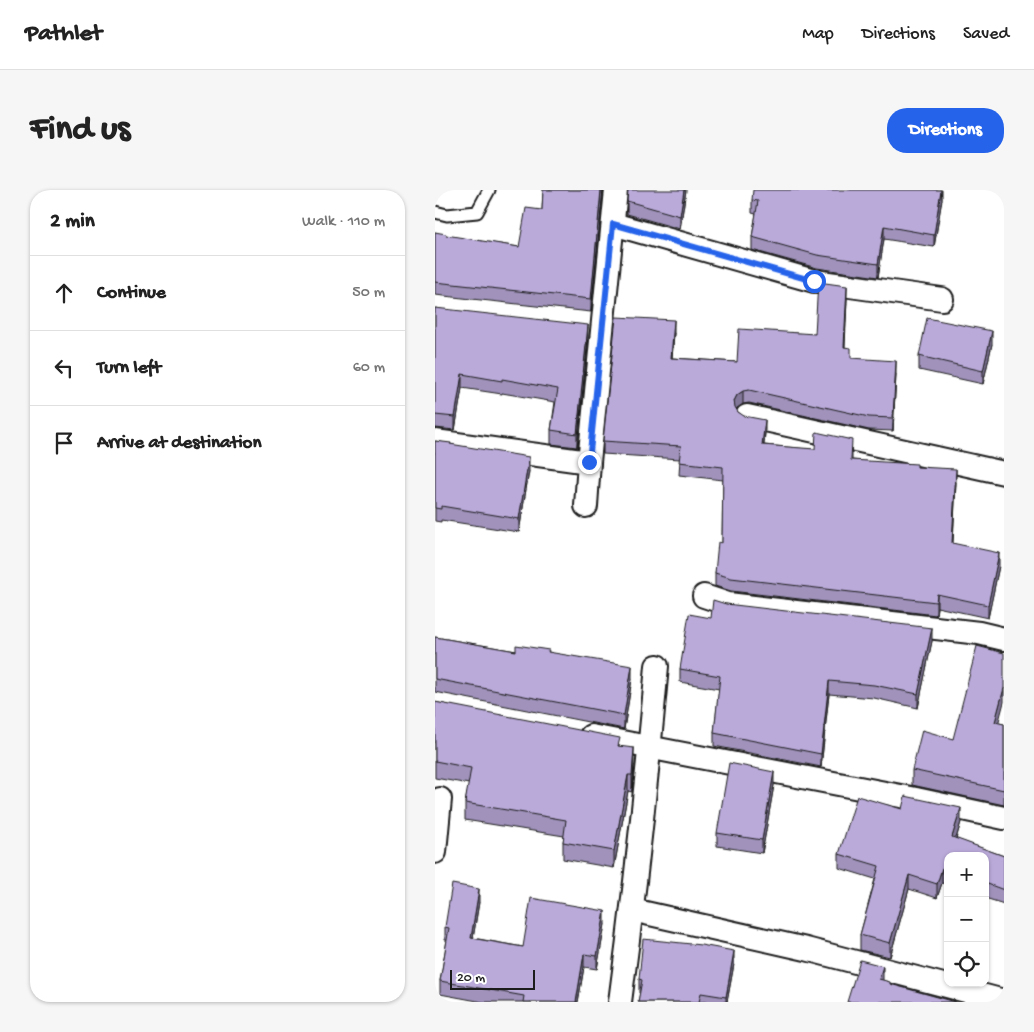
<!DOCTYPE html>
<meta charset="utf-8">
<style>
:root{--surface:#fff;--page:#f6f6f6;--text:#222;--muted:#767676;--line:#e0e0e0;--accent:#2563eb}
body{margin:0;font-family:"Gochi Hand",sans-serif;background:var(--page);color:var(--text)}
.controls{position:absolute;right:15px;bottom:15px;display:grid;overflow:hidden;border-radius:10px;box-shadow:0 1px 4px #0004}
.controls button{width:45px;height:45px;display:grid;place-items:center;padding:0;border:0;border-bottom:1px solid var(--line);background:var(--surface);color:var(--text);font:25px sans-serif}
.scale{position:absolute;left:15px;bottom:12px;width:85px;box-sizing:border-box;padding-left:5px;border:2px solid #1c1c1c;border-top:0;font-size:14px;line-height:18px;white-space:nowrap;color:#1c1c1c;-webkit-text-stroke:4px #fff;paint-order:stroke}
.stop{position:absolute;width:15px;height:15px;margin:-11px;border:4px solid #2563eb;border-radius:50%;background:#fff}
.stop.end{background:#2563eb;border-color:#fff;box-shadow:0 1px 5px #0008}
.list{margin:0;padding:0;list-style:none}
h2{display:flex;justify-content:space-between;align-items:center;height:65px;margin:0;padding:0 20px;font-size:21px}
h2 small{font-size:16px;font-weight:400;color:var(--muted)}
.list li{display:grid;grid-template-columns:32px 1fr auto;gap:15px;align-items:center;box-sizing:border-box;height:75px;padding:0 20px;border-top:1px solid var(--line)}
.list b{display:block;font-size:19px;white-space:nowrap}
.list em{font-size:16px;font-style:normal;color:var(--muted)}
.icon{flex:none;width:28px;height:28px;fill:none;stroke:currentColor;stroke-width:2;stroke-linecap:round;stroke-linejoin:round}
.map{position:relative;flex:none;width:569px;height:812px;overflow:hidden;border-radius:20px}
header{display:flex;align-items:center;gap:30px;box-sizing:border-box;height:70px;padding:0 25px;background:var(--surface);border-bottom:1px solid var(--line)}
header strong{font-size:24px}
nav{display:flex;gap:28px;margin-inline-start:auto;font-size:18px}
.intro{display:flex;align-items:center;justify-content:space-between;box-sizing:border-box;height:120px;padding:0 30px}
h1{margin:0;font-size:35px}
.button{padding:12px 22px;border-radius:20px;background:var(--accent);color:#fff;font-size:18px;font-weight:700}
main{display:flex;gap:30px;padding:0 30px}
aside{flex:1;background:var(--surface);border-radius:20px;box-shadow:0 1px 4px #0004}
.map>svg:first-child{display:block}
</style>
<header>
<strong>Pathlet</strong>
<nav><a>Map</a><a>Directions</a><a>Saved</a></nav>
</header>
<div class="intro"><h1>Find us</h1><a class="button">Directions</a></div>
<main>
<aside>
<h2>2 min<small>Walk · 110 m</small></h2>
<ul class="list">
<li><svg class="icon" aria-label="ahead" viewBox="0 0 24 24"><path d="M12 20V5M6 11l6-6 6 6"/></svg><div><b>Continue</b></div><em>50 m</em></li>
<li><svg class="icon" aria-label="left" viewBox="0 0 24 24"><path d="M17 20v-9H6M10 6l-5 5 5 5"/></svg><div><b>Turn left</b></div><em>60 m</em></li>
<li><svg class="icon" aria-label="arrive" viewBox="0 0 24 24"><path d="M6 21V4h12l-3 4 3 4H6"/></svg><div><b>Arrive at destination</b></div></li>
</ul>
</aside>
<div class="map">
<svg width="569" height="812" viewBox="0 0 569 812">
<rect width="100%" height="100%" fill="#fff"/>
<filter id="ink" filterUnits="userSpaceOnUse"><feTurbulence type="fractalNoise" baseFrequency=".02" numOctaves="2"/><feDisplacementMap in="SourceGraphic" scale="10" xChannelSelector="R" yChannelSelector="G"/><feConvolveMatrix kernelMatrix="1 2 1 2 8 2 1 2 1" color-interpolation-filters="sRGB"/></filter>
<g filter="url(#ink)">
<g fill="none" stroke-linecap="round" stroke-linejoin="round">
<defs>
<path id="lane" d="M0,22L12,25L42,22L54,0"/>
<g id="street">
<path d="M178,34L379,91L507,109"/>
<path d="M312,226L569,283"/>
<path d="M0,251L154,272L151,316"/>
<path d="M154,272L181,0"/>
<path d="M269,406L293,414L544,443L569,449"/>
<path d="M156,546L481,609L569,628"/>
<path d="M0,662L5,609"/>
<path d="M197,720L371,759L569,811"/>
<path d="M185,812C200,700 212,588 222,476"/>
</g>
</defs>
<use href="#lane" stroke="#1c1c1c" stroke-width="15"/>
<use href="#street" stroke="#1c1c1c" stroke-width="26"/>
<use href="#lane" stroke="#fff" stroke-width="11"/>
<use href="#street" stroke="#fff" stroke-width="22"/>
</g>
<g fill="#a092bb" stroke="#1c1c1c">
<path d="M108,0H168L156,122L0,105V42L11,46L84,57L107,20Z"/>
<path d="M251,0L245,39L192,24V11Z"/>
<path d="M507,0V9L499,57L449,49L443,87L382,78L317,60V47L321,24L317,23V10Z"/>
<path d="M412,109L410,157L416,168L461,184L458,241L434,240L314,213L308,214L302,218L301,220L303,222L330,243L329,255L417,263V270L482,277L521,292L518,353L564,376L553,428L502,417L501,425L296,401L280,396V383L287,353L288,290L244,285L245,269L168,264V251L239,143L237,168L302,172L380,144Z"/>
<path d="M0,118L153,149L142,257L116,254V240L120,212L67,203V204L27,198L20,240L0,238Z"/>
<path d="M557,154L548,194L484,180V166Z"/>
<path d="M0,251L16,254L94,281L84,342L6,330V332L0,331Z"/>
<path d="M291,414L497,451L483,518L439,508L394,504L386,577L279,556V543L284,499L245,492V479L276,428Z"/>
<path d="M0,447L81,461L114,462L197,489L189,539L0,502Z"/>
<path d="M0,512L185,556L199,575L197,602L193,601L179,678L128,669V652L129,646L30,630V613L34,594L0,588Z"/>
<path d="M564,533L569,534V615L477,595V580L518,549Z"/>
<path d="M339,595L327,663L282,656V643Z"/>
<path d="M526,632L521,649L569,666V714L550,708V666H513V695L507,693L502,708L474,699L455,767L425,760V745L440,689L404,678V664Z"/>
<path d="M44,712L38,748L88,757L170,734L162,779L149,777L143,812H48L5,804V791L12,750H10V737Z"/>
<path d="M299,774L292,812H203L205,803H204V789Z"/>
</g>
<g fill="#827799" stroke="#1c1c1c">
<path d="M166,0H168L156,122V109Z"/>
<path d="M249,0H251L245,39V26Z"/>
<path d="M506,0L507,9L499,57V45Z"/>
<path d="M449,36V49L443,87V74Z"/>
<path d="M412,96V109L409,170V157Z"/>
<path d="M239,130V143L236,181V168Z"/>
<path d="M153,135V149L142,257V244Z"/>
<path d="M557,141V154L548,194V181Z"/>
<path d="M461,171V184L458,241V228Z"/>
<path d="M27,184V198L20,240V227Z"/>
<path d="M308,201V214L302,218L299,224V211L302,205Z"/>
<path d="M330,230V243L327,268V255Z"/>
<path d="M94,267V281L84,342V329Z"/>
<path d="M521,279V292L517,366V353Z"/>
<path d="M564,363V376L553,428V415Z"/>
<path d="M502,404V417L501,425V412Z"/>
<path d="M497,438V451L483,518V504Z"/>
<path d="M197,476V489L189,539V525Z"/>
<path d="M394,491V504L386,577V564Z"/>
<path d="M569,498V512L560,546V532Z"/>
<path d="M199,558V575L197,602V585Z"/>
<path d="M339,582V595L327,663V650Z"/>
<path d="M193,585V601L179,678V661Z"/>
<path d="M526,618V632L517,662V647Z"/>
<path d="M507,678V693L502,708V694Z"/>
<path d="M474,685V699L455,767V753Z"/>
<path d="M44,699V712L36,761V748Z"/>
<path d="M170,721V734L162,779V766Z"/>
<path d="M299,761V774L292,812H291V807Z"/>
<path d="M149,764V777L143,812H141Z"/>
<path d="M448,776V793L444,789Z"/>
</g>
<g fill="#baaada" stroke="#1c1c1c">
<path d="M108,0H166L156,109L0,92V42L11,44V45L84,57L91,18L107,20Z"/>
<path d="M193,0H249L245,26L192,11Z"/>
<path d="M318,0H506L499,45L449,36L443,74L382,65L317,47L323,11L317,10Z"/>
<path d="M383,92L412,96L409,157L416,158V168L461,171L458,228L434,227L314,200L308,201L302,205L299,211L300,217L303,222L309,226L330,230L327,255L380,259L381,242L417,250L416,270L482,274V277L521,279L517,353L564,363L553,415L502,404L501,412L296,388L280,383L283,352L287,353L288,277L244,272L246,256L168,251L181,127L239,130L236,168L302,172L304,139L380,144Z"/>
<path d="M0,118L153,135L142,244L116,240L123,199L67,189V191L27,184L20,227L0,225Z"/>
<path d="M492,128L557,141L548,181L484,166Z"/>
<path d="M0,251L16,253L15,254L94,267L84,329L6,316V319L0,318Z"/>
<path d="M278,410L291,414L497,438L483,504L439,495L394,491L386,564L279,543L285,486L245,479L254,424L276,428Z"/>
<path d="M0,447L81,461V455L114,460L113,462L197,476L189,525L0,489Z"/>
<path d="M542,456L569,463V498L560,532L569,534V600L477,580L487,540L518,549Z"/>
<path d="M0,512L185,548L183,556L199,558L197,585H193L179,661L128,652L131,630L30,613L36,578L0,571Z"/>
<path d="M294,573L339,582L327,650L282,643Z"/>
<path d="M422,606L467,619L470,606L526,618L517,647L569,666V700L550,693V666H513V680L507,678L502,694L474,685L455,753L425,745L444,676L404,664Z"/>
<path d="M17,694L44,699L36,748L88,757L96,708L170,721L162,766L149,764L141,812H88L89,806L5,791L14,738L10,737Z"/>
<path d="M208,749L266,755L299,761L291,807L266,803L264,812H203L207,790L204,789Z"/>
<path d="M425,770L448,776L444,789L455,792V794L521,812H412Z"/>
</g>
</g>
<g fill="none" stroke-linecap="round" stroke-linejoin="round" filter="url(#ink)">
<path stroke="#2563eb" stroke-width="6" d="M154,272L178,34L379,91"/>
</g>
</svg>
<div class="controls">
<button>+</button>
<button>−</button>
<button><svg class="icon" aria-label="locate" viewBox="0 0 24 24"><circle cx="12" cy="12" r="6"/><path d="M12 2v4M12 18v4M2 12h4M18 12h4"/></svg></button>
</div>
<div class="scale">20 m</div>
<div class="stop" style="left:379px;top:91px"></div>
<div class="stop end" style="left:154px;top:272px"></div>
</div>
</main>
